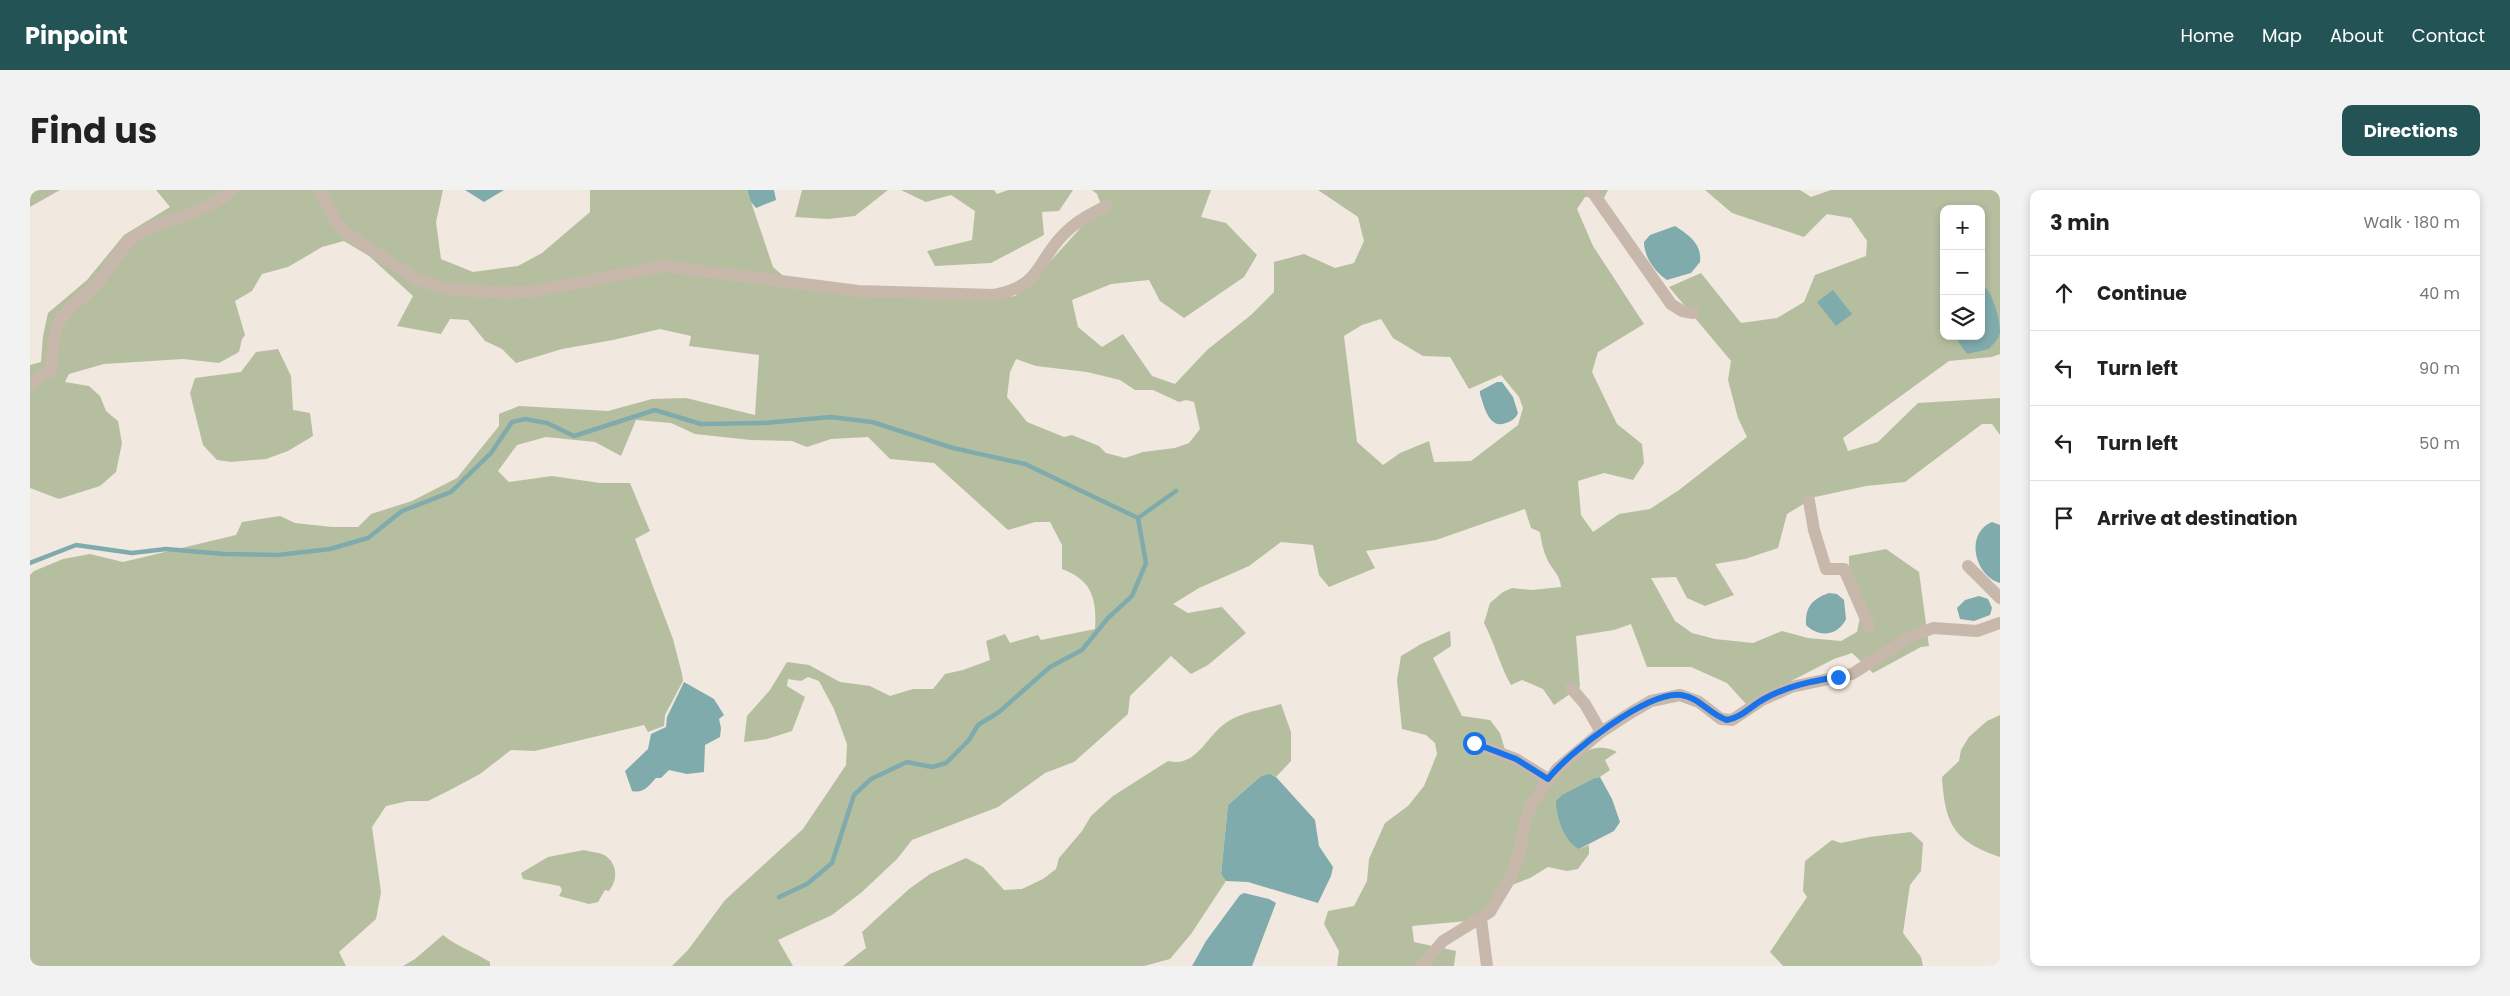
<!DOCTYPE html>
<meta charset="utf-8">
<style>
:root{--surface:#fff;--page:#f2f2f2;--text:#222;--muted:#767676;--line:#e0e0e0;--accent:#235355}
body{margin:0;font-family:Poppins,sans-serif;background:var(--page);color:var(--text)}
.controls{position:absolute;right:15px;top:15px;display:grid;overflow:hidden;border-radius:10px;box-shadow:0 2px 8px #0003}
.controls button{width:45px;height:45px;display:grid;place-items:center;padding:0;border:0;border-bottom:1px solid var(--line);background:var(--surface);color:var(--text);font:25px sans-serif}
.stop{position:absolute;width:15px;height:15px;margin:-11px;border:4px solid #1a73e8;border-radius:50%;background:#fff}
.stop.end{background:#1a73e8;border-color:#fff;box-shadow:0 1px 5px #0008}
.list{margin:0;padding:0;list-style:none}
h2{display:flex;justify-content:space-between;align-items:center;height:65px;margin:0;padding:0 20px;font-size:21px}
h2 small{font-size:16px;font-weight:400;color:var(--muted)}
.list li{display:grid;grid-template-columns:32px 1fr auto;gap:15px;align-items:center;box-sizing:border-box;height:75px;padding:0 20px;border-top:1px solid var(--line)}
.list b{display:block;font-size:19px;white-space:nowrap}
.list em{font-size:16px;font-style:normal;color:var(--muted)}
.icon{flex:none;width:28px;height:28px;fill:none;stroke:currentColor;stroke-width:2;stroke-linecap:round;stroke-linejoin:round}
.map{position:relative;flex:none;width:1970px;height:776px;overflow:hidden;border-radius:10px}
header{display:flex;align-items:center;gap:30px;box-sizing:border-box;height:70px;padding:0 25px;background:var(--accent);color:#fff}
header strong{font-size:24px}
nav{display:flex;gap:28px;margin-inline-start:auto;font-size:18px}
.intro{display:flex;align-items:center;justify-content:space-between;box-sizing:border-box;height:120px;padding:0 30px}
h1{margin:0;font-size:35px}
.button{padding:12px 22px;border-radius:10px;background:var(--accent);color:#fff;font-size:18px;font-weight:700}
main{display:flex;gap:30px;padding:0 30px}
aside{flex:1;background:var(--surface);border-radius:10px;box-shadow:0 2px 8px #0003}
.map>svg:first-child{display:block}
</style>
<header>
<strong>Pinpoint</strong>
<nav><a>Home</a><a>Map</a><a>About</a><a>Contact</a></nav>
</header>
<div class="intro"><h1>Find us</h1><a class="button">Directions</a></div>
<main>
<div class="map">
<svg width="1970" height="776" viewBox="0 0 1970 776">
<rect width="100%" height="100%" fill="#f1e8df"/>
<g fill="#b5bfa0" fill-rule="evenodd">
<path d="M0,0H30L0,17Z"/>
<path d="M126,0H413L406,32L411,69L443,82L488,76L512,63L560,22V0H717L743,77L758,90L950,110L985,106L1006,87L1055,33L1074,22L1067,4L1062,0H1181L1171,27L1196,33L1227,65L1214,87L1154,128L1130,111L1119,90L1081,94L1042,110L1048,137L1072,157L1093,144L1122,186L1145,194L1177,160L1221,125L1244,102V72L1274,64L1305,78L1324,73L1334,51L1328,27L1288,0H1578L1574,8L1555,7L1547,19L1563,56L1614,134L1568,162L1562,182L1587,234L1612,254L1614,273L1603,290L1574,283L1548,291L1551,325L1563,342L1589,324L1620,319L1649,300L1717,247L1708,228L1698,190L1701,171L1639,97L1671,83L1711,133L1747,128L1774,112L1785,85L1836,66L1837,51L1821,28L1797,24L1774,47L1702,23L1675,0H1770L1781,7L1801,0H1970V164L1962,167L1919,171L1813,248L1818,261L1848,252L1888,213L1970,208V245L1962,234H1952L1875,292L1836,296L1785,307L1757,324L1748,358L1715,369L1685,374L1704,405L1675,416L1657,408L1646,387L1621,388L1645,431L1662,443L1685,449L1723,453L1752,441L1778,448L1811,451L1827,442L1831,422L1819,381V366L1856,359L1889,382L1899,456L1891,457L1843,483L1822,463L1804,469L1716,514L1697,493L1661,477H1617L1601,434L1584,440L1546,446L1550,497L1524,515L1513,499L1492,490L1481,495C1470,476 1465,454 1454,433L1460,413L1473,402L1482,398L1502,400L1531,397C1530,384 1522,380 1517,369C1513,360 1511,351 1510,342L1501,338L1495,319L1406,350L1336,361L1345,378L1299,397L1289,385L1283,355L1251,352L1219,376L1169,398L1143,414L1158,423L1192,417L1216,443L1178,475L1161,484L1141,466L1100,506L1098,524L1044,572L1015,583L968,617L882,650L867,669L832,702L802,725L748,750L763,776H642L658,760L695,710L773,639L816,575L817,554L804,519L789,491L778,487L771,491L758,489L757,496L775,507L762,541L737,549L714,552L717,526L740,500L757,472L779,475L810,492L840,496L860,506L883,499H903L915,484L933,480L960,470L956,451L975,444L980,453L1008,445L1011,450L1065,439C1067,409 1062,390 1032,379V355L1020,332H1005L978,340L904,273L860,269L838,247L801,249L777,257L762,251L721,250L665,244L641,233L606,230L591,266L565,252L516,247L487,255L468,281L479,292L522,286L570,293H600L620,341L605,349L643,449L652,484L653,491L635,525L634,536L618,542L614,535L505,561L481,560L450,584L420,600L398,611H378L356,616L342,637L351,702L346,729L309,762L316,776H0V385L4,381L33,369L60,364L93,372L206,345L212,332L250,326L265,333L302,337H328L341,324L382,311L427,288L469,236V224L489,216L578,221L622,209L656,208L725,225L729,165L659,156L661,146L630,139L583,150L532,159L486,173L472,159L455,151L438,130L420,129L411,144L367,136L383,106L339,66L314,51L292,57L258,77L232,84L222,101L205,111L215,145L212,149L209,162L189,173L153,169L74,174L39,184L35,192L59,196L70,206L76,221L88,231L92,253L86,282L70,296L29,309L0,298V175L11,172L13,146L18,123L57,90L94,45L140,17ZM1914,19H1951V146H1914ZM1351,129L1363,148L1393,166L1420,167L1439,199L1471,185L1489,207L1493,218L1488,235L1441,271L1404,272L1399,251L1370,263L1353,275L1327,252L1314,146L1332,135ZM986,169L1006,176L1057,182L1090,190L1105,200H1123L1149,212L1156,210L1164,212L1170,239L1159,253L1145,258L1113,262L1095,268L1076,263L1069,256L1042,245L1034,247L997,232L977,207L980,182Z"/>
<path d="M772,0H858L825,26L798,29L765,27Z"/>
<path d="M871,0H964L967,4L978,0H1043L1029,21L1012,22L1014,45L961,73L905,76L897,61L942,50L945,21L921,5L896,12Z"/>
<path d="M248,159L261,186L263,220L280,223L283,246L258,261L236,269L201,272L187,270L173,255L160,203L165,188L211,182L226,162Z"/>
<path d="M1420,441L1421,456L1403,468L1432,526L1460,530L1470,543L1478,570L1523,589C1541,572 1560,548 1587,562L1575,570L1580,580L1570,587L1565,588L1549,659L1559,655V664L1548,679L1537,681L1518,677L1500,688L1467,701L1457,720L1437,731L1382,736L1384,752L1426,761L1424,776H1307L1309,761L1294,734L1298,721L1324,716L1337,691L1339,669L1355,633L1378,616L1394,596L1407,564L1405,553L1396,545L1372,539L1367,490L1371,466L1391,454Z"/>
<path d="M1251,514L1261,542V571L1246,587L1243,585L1231,586L1198,615L1191,684L1196,691L1161,744L1140,769L1114,776H813L836,758L832,742L879,699L900,684L936,668L953,677L974,700L992,699L1013,689L1026,679L1029,668L1052,641L1061,626L1083,606L1138,571C1165,578 1176,548 1193,535C1209,522 1232,520 1251,514Z"/>
<path d="M1970,525V667C1924,651 1915,635 1912,587L1929,571L1931,560L1939,547L1957,531Z"/>
<path d="M1881,642L1893,653L1891,681L1880,695L1873,743L1891,767L1893,776H1753L1740,762L1777,707L1773,701L1775,671L1802,650L1811,653L1839,647Z"/>
<path d="M554,660C560,662 569,662 574,665C588,673 588,690 579,701L575,700L568,712L559,714L529,706L532,700L530,696L493,689L491,683L518,667Z"/>
<path d="M413,745C428,757 444,762 460,772V776H373L385,769Z"/>
</g>
<g fill="#80abac">
<path d="M435,0H474L454,12Z"/>
<path d="M717,0H744L746,10L726,18L721,12Z"/>
<path d="M1645,36C1659,45 1672,54 1670,72L1661,83L1637,90C1625,82 1614,67 1614,52L1620,45Z"/>
<path d="M1951,94C1963,100 1970,130 1970,142C1969,149 1963,154 1959,159L1937,164L1929,153L1927,146H1951Z"/>
<path d="M1803,100L1822,124L1806,136L1787,112Z"/>
<path d="M1467,192H1472L1483,207L1488,223C1486,228 1482,231 1476,233C1459,240 1454,216 1450,204V201Z"/>
<path d="M1962,332L1970,335V393C1945,386 1934,344 1962,332Z"/>
<path d="M1799,403L1807,404L1814,410L1816,429C1808,446 1789,448 1776,435C1775,417 1782,409 1799,403Z"/>
<path d="M1949,406L1958,409L1962,418L1960,425L1944,431L1930,429L1927,418L1935,410Z"/>
<path d="M654,492L684,509L694,525L689,529L691,538L690,547L675,555L674,582L657,584L639,580L631,588H626C619,595 614,604 602,601L595,581L618,559L621,544L636,537L637,527Z"/>
<path d="M1240,584L1246,587L1285,630L1289,656L1303,677L1301,686L1288,713L1218,692L1196,691L1191,684L1198,615L1231,586Z"/>
<path d="M1570,587L1582,609L1590,632L1584,641L1549,659C1534,652 1526,626 1526,611L1532,605L1565,588Z"/>
<path d="M1214,703L1239,709L1246,713L1222,776H1162L1176,751L1210,705Z"/>
</g>
<g fill="none" stroke-linecap="round" stroke-linejoin="round">
<g stroke="#80abac" stroke-width="4.5">
<path d="M0,373L46,355L102,363L136,359L194,364L248,365L300,359L338,348L372,321L421,302L461,263L482,232L495,229L517,233L544,246L625,220L671,234L735,233L801,227L842,232L923,258L995,274L1108,328"/>
<path d="M749,707L777,694L802,673L824,605L841,589L877,572L902,577L916,573L939,550L948,535L969,522L1020,477L1052,460L1078,428L1102,406L1116,373L1108,328L1146,301"/>
</g>
<g stroke="#c8b8ac" stroke-width="12">
<path d="M289,0L308,35L319,45L388,90L417,99L476,103L506,101L634,76L828,101L964,105C1013,95 1005,73 1034,44C1046,31 1061,24 1076,16"/>
<path d="M1561,0L1641,114L1652,121L1663,123"/>
<path d="M0,194L21,180C23,166 22,147 28,135C35,119 53,108 65,96C81,79 90,54 112,42C140,27 180,22 202,0"/>
<path d="M1779,311L1784,340L1796,379H1814L1839,436"/>
<path d="M1938,376L1970,408"/>
<path d="M1541,498L1555,514L1571,542"/>
<path d="M1444,553L1486,569L1518,589"/>
<path d="M1451,729L1457,776"/>
<path d="M1392,776L1413,751L1460,722L1481,687L1490,660L1495,631L1502,613L1527,579L1571,542L1602,522L1621,511L1650,505L1669,512L1691,529L1702,530L1732,510L1761,497L1822,484L1880,447L1903,438L1947,441L1970,433"/>
</g>
</g>
<g fill="none" stroke-linecap="round" stroke-linejoin="round">
<path stroke="#1a73e8" stroke-width="6" d="M1444,553L1486,569L1518,589C1538,563 1617,501 1651,505C1669,507 1680,525 1697,530C1711,528 1721,516 1734,509C1757,496 1782,491 1808,487"/>
</g>
</svg>
<div class="controls">
<button>+</button>
<button>−</button>
<button><svg class="icon" aria-label="layers" viewBox="0 0 24 24"><path d="M12 4l9 5-9 5-9-5zM3 14l9 5 9-5"/></svg></button>
</div>
<div class="stop" style="left:1444px;top:553px"></div>
<div class="stop end" style="left:1808px;top:487px"></div>
</div>
<aside>
<h2>3 min<small>Walk · 180 m</small></h2>
<ul class="list">
<li><svg class="icon" aria-label="ahead" viewBox="0 0 24 24"><path d="M12 20V5M6 11l6-6 6 6"/></svg><div><b>Continue</b></div><em>40 m</em></li>
<li><svg class="icon" aria-label="left" viewBox="0 0 24 24"><path d="M17 20v-9H6M10 6l-5 5 5 5"/></svg><div><b>Turn left</b></div><em>90 m</em></li>
<li><svg class="icon" aria-label="left" viewBox="0 0 24 24"><path d="M17 20v-9H6M10 6l-5 5 5 5"/></svg><div><b>Turn left</b></div><em>50 m</em></li>
<li><svg class="icon" aria-label="arrive" viewBox="0 0 24 24"><path d="M6 21V4h12l-3 4 3 4H6"/></svg><div><b>Arrive at destination</b></div></li>
</ul>
</aside>
</main>
